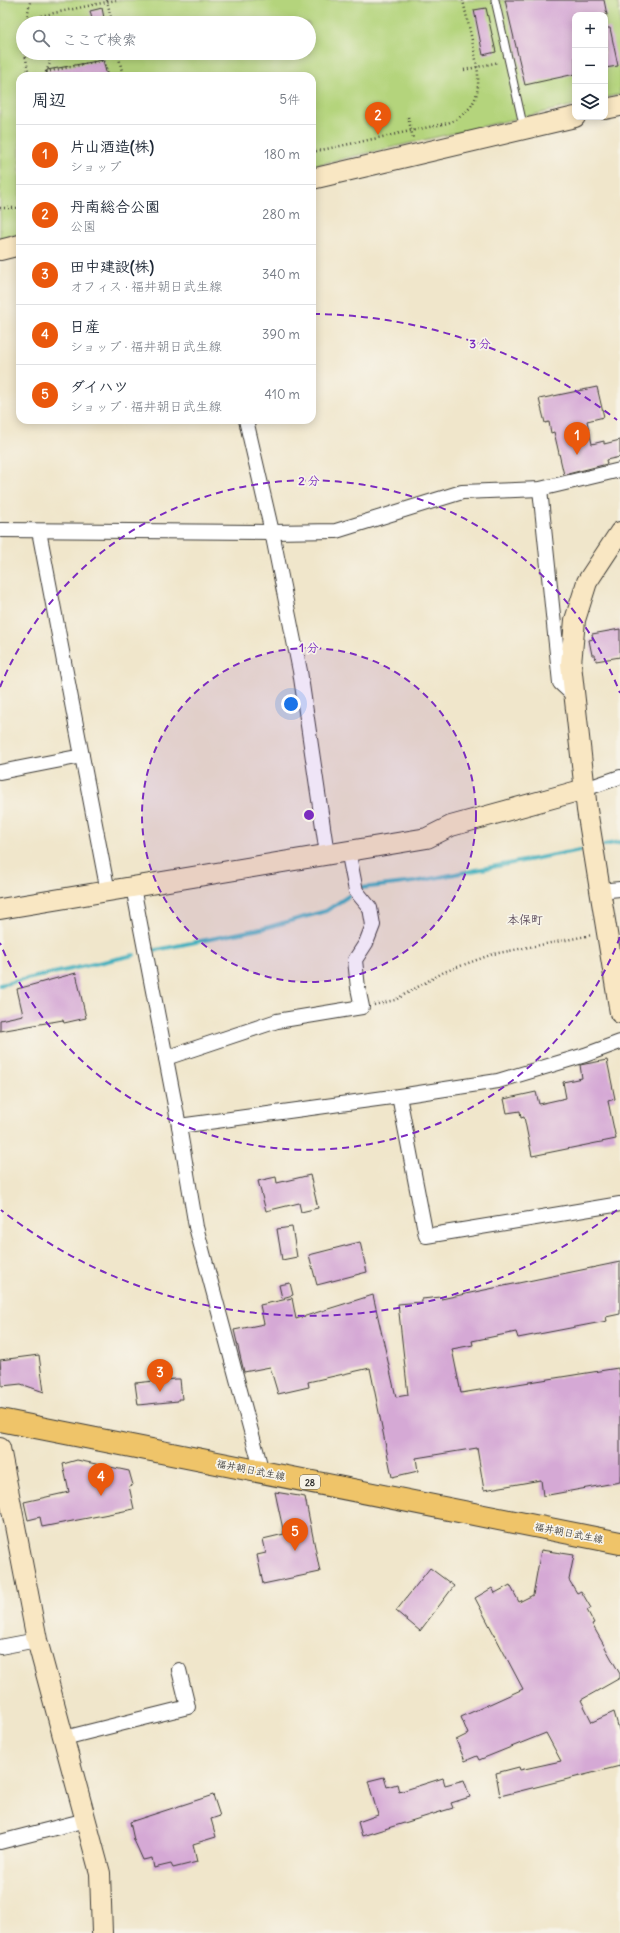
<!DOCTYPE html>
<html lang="ja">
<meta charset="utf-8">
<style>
:root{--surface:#fff;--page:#f6f6f7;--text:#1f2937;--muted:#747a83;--line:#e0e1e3;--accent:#ea580c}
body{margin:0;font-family:Delius,"Klee One",sans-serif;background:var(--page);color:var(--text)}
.controls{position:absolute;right:12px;top:12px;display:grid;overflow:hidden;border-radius:8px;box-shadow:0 2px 10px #0003}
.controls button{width:36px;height:36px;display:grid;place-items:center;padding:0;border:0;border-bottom:1px solid var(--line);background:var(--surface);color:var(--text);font:20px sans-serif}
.you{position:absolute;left:291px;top:704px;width:14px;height:14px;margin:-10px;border:3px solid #fff;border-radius:50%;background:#1a73e8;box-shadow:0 0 0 6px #1a73e833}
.badge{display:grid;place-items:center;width:26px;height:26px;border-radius:50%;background:var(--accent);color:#fff;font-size:13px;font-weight:700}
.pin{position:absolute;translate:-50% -33px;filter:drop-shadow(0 1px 2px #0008)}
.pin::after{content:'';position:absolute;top:21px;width:14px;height:12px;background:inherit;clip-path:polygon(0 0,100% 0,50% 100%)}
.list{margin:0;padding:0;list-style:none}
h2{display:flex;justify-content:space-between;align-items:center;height:52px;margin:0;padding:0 16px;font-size:17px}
h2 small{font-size:13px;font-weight:400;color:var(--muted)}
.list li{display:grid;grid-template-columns:26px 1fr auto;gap:12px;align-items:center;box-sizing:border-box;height:60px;padding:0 16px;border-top:1px solid var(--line)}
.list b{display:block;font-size:15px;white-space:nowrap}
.list p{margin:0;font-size:13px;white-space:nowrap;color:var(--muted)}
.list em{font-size:13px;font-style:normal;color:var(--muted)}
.icon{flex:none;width:22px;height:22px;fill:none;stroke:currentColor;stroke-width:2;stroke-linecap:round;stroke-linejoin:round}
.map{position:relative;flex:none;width:620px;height:1933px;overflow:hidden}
.search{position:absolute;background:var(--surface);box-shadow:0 2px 10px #0003;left:16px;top:16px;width:300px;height:44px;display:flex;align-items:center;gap:10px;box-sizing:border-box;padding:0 14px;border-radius:22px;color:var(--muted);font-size:15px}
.panel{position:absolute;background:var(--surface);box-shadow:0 2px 10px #0003;left:16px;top:72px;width:300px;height:352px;border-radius:12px}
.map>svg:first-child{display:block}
</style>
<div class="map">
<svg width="620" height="1933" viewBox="0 0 620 1933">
<rect width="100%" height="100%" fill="#f7f3e8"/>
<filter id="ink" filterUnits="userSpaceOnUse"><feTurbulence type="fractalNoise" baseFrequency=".025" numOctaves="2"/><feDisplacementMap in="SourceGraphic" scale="8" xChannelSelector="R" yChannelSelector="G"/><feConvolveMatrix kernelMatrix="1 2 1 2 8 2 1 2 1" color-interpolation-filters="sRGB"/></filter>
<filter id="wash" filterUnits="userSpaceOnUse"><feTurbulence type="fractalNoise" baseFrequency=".012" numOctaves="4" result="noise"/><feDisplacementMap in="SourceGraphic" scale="16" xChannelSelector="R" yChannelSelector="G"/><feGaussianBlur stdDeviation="0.9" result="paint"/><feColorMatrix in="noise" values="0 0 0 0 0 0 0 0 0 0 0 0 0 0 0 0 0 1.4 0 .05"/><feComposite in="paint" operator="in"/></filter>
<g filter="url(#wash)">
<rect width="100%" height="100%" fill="#f0e6cb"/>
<path fill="#b4d47b" stroke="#68784c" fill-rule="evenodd" d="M0,0H617L620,15V94L605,98V15H575V105L312,166V76H20V234L0,239ZM23,23H309V53H23Z"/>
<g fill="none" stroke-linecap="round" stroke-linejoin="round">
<g stroke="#42b0be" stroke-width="4">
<path d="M604,845L620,842"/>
<path d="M361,888L414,882L580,850"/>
<path d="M156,950L265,928L326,911L350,895"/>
<path d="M0,985L134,955"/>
</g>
</g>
<g id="blocks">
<g fill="#d5a9d5">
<path d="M505,0H604L607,15H575V74L525,85Z"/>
<path d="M102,8L105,23H93L90,11Z"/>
<path d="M486,8L496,52L483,55L474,10Z"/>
<path d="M605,28H610L618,66L605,68Z"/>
<path d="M103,60L107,76H47V70Z"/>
<path d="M597,387L604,417L587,421L592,444L604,441V444L620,440V457L606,460L607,464L564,475L554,432L551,433L549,422L545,423L539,399Z"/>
<path d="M620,629V657L596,661L595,655H592L589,640L593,639L592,634Z"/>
<path d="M76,973L86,1018L64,1023L63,1020L0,1031V1020L23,1015L17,989Z"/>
<path d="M607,1060L615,1099L608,1101L616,1139L532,1156L524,1117L521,1118L520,1111L507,1113L504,1099L536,1092L539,1104L566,1098L563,1082L582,1078L580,1065Z"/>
<path d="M310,1175L318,1208L301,1212L299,1203L266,1211L258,1181L276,1177L277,1183Z"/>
<path d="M292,1227L297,1257L282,1260L277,1229Z"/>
<path d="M360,1242L367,1272L317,1285L309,1255Z"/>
<path d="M620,1262V1314L606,1317L607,1321L518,1338L516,1332L472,1341L473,1345L452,1349L461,1393L618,1368L620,1378V1482L543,1496L541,1480L484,1490L477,1448L416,1458L418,1471L392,1477L370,1368L308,1382L309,1387L278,1394L270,1367L244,1372L234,1330L264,1324L260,1305L292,1298L296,1319L373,1295L396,1397L408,1395L398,1304L422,1302V1299L441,1297V1299Z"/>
<path d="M290,1283L293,1295L282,1298L279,1285Z"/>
<path d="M39,1355L44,1392L21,1384L2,1386L0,1360Z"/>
<path d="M175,1379H180L182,1399H178V1401L138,1405L135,1383Z"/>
<path d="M77,1460L129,1471L133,1485L129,1486L134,1509L42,1527L40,1517L28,1520L24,1502L69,1492L63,1464Z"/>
<path d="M275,1492L305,1497L320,1572L263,1584L257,1555L266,1553L263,1539L284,1534Z"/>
<path d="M541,1550L574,1555L569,1580L577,1593L581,1591L591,1608L587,1610L594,1623L592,1624L620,1674V1678L581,1700L592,1722L614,1712L620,1733V1766L500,1796L496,1773L519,1767L520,1770L561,1761L546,1733L479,1760L477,1756L465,1761L456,1740L468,1734L461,1717L523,1689L475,1598L492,1588L495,1593L510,1585L519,1602L533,1595Z"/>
<path d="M430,1568L454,1586L420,1631L396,1611Z"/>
<path d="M384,1777L387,1787L397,1784L399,1792L443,1778L445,1785L464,1780L470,1797L451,1803L453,1808L362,1836L358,1822L378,1815L368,1781Z"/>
<path d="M213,1795L220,1816L211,1819L216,1837L193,1844L197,1862L173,1868L171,1864L154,1868L152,1858L143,1860L134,1840L130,1822Z"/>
</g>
</g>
</g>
<g filter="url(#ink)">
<use href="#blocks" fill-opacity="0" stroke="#3c3a36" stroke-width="1"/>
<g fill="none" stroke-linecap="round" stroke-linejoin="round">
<defs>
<path id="lane" d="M495,0L524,129"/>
<g id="street">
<path d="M246,420L272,532L300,671L327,854"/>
<path d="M540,489L560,683L576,698"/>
<path d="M0,530L272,532L336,531L462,492L540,489L620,470"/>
<path d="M39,531L108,892"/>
<path d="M0,772L82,756"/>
<path d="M585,789L620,777"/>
<path d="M133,887L179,1126L196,1227L262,1472"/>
<path d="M599,891L620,889"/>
<path d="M166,1058L277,1021L362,1007L358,988L355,960L366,943L373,925L370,908L356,891L348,850"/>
<path d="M399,1096L426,1236L620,1204"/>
<path d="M179,1126L399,1096L498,1081L585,1055L620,1042"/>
<path d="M0,1647L37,1640"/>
<path d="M64,1738L188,1707L179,1670"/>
<path d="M0,1842L86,1820"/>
</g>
<g id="secondary">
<path d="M605,109L620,106"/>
<path d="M312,179L575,117"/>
<path d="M0,250L20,245"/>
<path d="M620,532L587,582L575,620L571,664L587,810L620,1013"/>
<path d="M0,909L427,838L451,826L585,789"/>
<path d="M0,1448L37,1640L100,1873L102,1933"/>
</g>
<path id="primary" d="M0,1420L620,1543"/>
</defs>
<use href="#lane" stroke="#3c3a36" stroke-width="9"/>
<use href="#street" stroke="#3c3a36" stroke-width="16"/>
<use href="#secondary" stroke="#3c3a36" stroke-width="22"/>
<use href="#primary" stroke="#3c3a36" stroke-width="24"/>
<g stroke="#3c3a36" stroke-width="2.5" stroke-dasharray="1 3" stroke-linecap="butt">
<path d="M107,0L112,23"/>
<path d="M26,23L30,2"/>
<path d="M41,23L40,16L116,0"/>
<path d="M25,53L29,76"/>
<path d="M118,53L123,76"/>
<path d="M464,70L499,62"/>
<path d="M46,72L104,60L108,76"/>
<path d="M47,76L46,72L50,63L48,53"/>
<path d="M408,117L413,138"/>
<path d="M312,152L448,123C486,107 480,78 473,45C470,30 466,15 463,0"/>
<path d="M0,208H20"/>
<path d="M374,1005L395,1000L444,972L493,954L592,935"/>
</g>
<use href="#lane" stroke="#fff" stroke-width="7"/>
<use href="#street" stroke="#fff" stroke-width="14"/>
<use href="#secondary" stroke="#f9e7c3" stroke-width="20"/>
<use href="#primary" stroke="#efc469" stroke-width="22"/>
</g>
</g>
<circle cx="309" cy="815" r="167" fill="#7b2cbf" fill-opacity=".12"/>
<g fill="none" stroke="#7b2cbf" stroke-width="2" stroke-dasharray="7 5">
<circle cx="309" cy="815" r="167"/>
<path d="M620 937A334 334 0 0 1 0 943M0 687A334 334 0 0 1 620 693"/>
<path d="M617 1210A501 501 0 0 1 1 1210M313 314A501 501 0 0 1 617 420"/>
</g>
<g text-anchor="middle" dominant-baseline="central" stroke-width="3.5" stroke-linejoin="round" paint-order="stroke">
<rect fill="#f7f3e8" stroke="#5e5c59" stroke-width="1" x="300" y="1475" width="20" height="14" rx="3"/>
<g font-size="9" font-weight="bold" fill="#1c1c1c">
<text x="310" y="1482">28</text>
</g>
<g font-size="10" fill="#1c1c1c" stroke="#f7f3e8">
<text transform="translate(251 1470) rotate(11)">福井朝日武生線</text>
<text transform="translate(569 1533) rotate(11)">福井朝日武生線</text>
</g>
<g font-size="12" font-weight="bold" fill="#5d4d5d" stroke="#f7f3e8">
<text x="525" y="919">本保町</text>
</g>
</g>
<circle cx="309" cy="815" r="6" fill="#7b2cbf" stroke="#f7f3e8" stroke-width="2"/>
<g font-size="12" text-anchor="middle" font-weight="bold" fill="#7b2cbf" stroke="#f7f3e8" stroke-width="3.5" stroke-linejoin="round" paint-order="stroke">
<text x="480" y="348">3 分</text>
<text x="309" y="485">2 分</text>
<text x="309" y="652">1 分</text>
</g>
</svg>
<div class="controls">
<button>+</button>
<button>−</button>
<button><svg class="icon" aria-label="layers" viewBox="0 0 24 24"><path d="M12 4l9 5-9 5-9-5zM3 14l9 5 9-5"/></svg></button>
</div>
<div class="you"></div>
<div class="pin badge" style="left:577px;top:455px">1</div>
<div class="pin badge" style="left:378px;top:135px">2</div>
<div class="pin badge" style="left:160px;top:1392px">3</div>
<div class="pin badge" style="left:101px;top:1496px">4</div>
<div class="pin badge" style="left:295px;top:1551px">5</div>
<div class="search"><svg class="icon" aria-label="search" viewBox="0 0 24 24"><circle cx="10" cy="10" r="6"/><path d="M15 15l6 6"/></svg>ここで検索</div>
<section class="panel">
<h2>周辺<small>5件</small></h2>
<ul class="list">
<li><span class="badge">1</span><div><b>片山酒造(株)</b><p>ショップ</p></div><em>180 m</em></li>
<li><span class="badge">2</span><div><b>丹南総合公園</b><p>公園</p></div><em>280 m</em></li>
<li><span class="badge">3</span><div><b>田中建設(株)</b><p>オフィス · 福井朝日武生線</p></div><em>340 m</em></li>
<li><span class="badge">4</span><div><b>日産</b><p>ショップ · 福井朝日武生線</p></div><em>390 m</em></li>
<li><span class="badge">5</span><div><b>ダイハツ</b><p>ショップ · 福井朝日武生線</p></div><em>410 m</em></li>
</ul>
</section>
</div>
